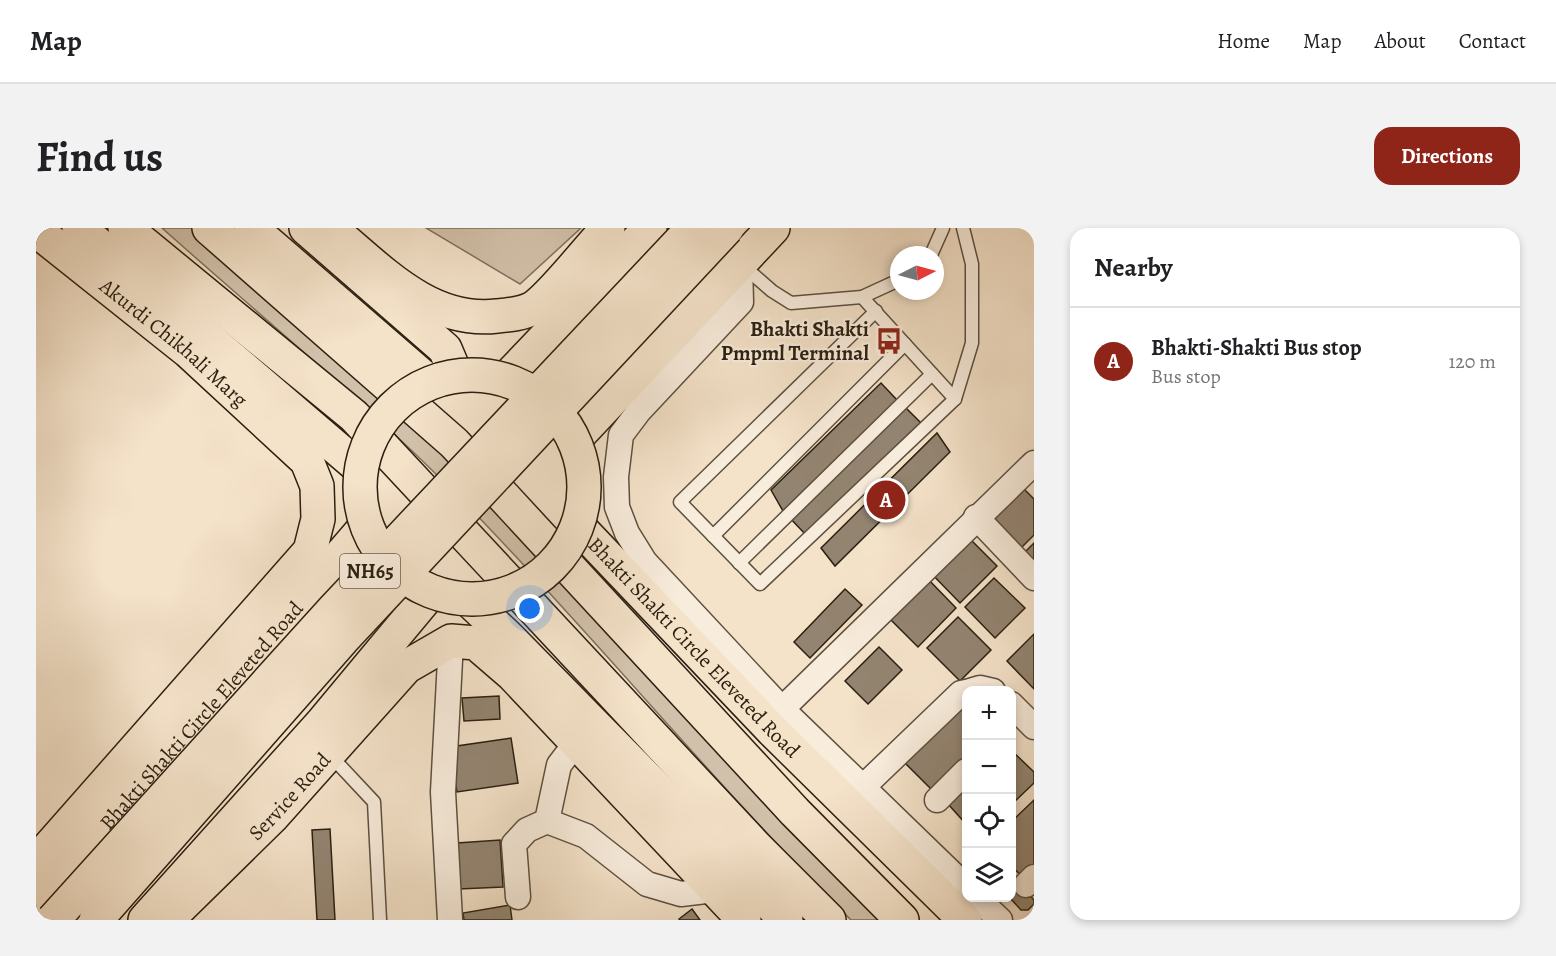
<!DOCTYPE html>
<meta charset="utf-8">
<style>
:root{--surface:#fff;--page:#f2f2f2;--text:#202124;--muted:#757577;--line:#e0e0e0;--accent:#8f2418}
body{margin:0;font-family:Alegreya,serif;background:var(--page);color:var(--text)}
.controls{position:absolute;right:18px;bottom:18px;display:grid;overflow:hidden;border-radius:12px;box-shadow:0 3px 9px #0003}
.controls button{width:54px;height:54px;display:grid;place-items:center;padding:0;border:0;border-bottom:2px solid var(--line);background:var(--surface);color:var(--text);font:30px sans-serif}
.compass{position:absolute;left:854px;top:18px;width:54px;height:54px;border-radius:50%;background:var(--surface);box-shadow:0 3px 9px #0003;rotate:84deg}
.you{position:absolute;left:494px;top:381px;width:21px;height:21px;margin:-15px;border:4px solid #fff;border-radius:50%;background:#1a73e8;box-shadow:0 0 0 9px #1a73e833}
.badge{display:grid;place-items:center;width:39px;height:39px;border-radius:50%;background:var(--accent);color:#fff;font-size:20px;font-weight:700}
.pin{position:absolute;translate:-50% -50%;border:3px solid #fff;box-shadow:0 2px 6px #0006}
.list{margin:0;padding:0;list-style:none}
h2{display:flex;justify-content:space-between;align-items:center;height:78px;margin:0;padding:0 24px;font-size:26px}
h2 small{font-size:20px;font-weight:400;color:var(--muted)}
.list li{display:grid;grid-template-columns:39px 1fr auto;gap:18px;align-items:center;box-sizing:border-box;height:108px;padding:0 24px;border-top:2px solid var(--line)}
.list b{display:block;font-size:22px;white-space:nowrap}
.list p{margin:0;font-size:20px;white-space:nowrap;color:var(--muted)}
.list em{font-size:20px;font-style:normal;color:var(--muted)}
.icon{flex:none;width:33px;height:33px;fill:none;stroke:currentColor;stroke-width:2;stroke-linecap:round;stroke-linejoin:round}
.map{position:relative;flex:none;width:998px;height:692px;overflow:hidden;border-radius:18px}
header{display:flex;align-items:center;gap:36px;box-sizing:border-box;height:84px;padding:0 30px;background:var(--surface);border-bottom:2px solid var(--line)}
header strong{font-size:28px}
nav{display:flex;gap:33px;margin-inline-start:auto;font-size:21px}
.intro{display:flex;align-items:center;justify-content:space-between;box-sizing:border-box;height:144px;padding:0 36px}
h1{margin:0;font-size:42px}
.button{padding:15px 27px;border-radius:18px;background:var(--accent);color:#fff;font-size:21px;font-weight:700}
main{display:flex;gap:36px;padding:0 36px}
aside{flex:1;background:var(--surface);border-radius:18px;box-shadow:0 3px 9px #0003}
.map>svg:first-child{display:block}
</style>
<header>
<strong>Map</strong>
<nav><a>Home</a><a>Map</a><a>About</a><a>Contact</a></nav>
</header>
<div class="intro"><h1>Find us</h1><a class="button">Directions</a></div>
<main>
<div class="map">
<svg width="998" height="692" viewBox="0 0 998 692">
<rect width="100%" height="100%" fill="#f4e2c9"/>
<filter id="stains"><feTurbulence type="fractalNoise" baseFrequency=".00333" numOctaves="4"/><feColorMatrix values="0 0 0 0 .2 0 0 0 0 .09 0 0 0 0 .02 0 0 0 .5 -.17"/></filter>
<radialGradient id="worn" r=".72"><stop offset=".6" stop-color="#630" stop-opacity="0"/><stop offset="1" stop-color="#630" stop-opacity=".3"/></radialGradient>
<g fill="#d2c1aa" stroke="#7e705e" stroke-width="1.5">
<path d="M126,0H168L391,196L860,692H815C688,566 575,428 452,299C351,192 236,98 126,0Z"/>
<path d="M390,0H545L484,56Z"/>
</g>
<g fill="#938471" stroke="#2a1f11" stroke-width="1.5">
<path d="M845,155L861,172L747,283L735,262Z"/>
<path d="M869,179L886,196L770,307L753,289Z"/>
<path d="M901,205L914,224L799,338L785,320Z"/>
<path d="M985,258L998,271V307L980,325L949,294Z"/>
<path d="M927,304L961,338L924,375L891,341Z"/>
<path d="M998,315V334L989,324Z"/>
<path d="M889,348L920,380L882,419L850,387Z"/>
<path d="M958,350L989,380L959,410L929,379Z"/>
<path d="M809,361L826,377L774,430L758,414Z"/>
<path d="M922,389L955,422L924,453L891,420Z"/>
<path d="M998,406V461L971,433Z"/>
<path d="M843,419L866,442L832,476L809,453Z"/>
<path d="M463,468L464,491L428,493L426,470Z"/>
<path d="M930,473V533L899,565L867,533Z"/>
<path d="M475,510L482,555L421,564L414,519Z"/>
<path d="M975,522L998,544V555L975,577Z"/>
<path d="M930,557V596L912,576Z"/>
<path d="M998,572V638L987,649L975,638V594Z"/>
<path d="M294,601L299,692H281L276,602Z"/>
<path d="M464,612L467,659L423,661L421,615Z"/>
<path d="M975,647L998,672V676L992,682H985L974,670Z"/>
<path d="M474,677L476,692H428L427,685Z"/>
<path d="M656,681L664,692H644L643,691Z"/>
</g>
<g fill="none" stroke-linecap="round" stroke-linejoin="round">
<defs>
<g id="service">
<path d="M895,27L907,0"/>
<path d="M705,36L736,63L755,75L826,69L863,52"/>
<path d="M826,69L919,171"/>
<path d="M840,83L644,274L724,356L919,171L936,115V36L927,0"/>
<path d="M677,308L869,116"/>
<path d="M703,335L896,146"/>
<path d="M294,527L338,574L344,692"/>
</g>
<g id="minor">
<path d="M704,36L705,74L603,183L585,207L580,249L581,279L591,305L609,334L746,481L767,524"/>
<path d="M940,289L998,350"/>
<path d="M934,463L944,460L957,463"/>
<path d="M975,476L998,499"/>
<path d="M828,558L925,465L930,464"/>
<path d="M901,572L930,543"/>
<path d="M511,593L523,537L539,516"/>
<path d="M990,657L998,649"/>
<path d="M930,659L746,481L998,235"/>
<path d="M482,669L478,616L491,602L511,593L550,608L611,656L645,666L678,662"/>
<path d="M941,670L964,692"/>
<path d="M414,692L407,564L415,413"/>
</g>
<g id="primary">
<path d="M43,0L325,241"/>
<path d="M89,0L318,188L721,620L793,692"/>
<path d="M173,0L418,215L759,584L866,692"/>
<path d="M215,0L393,154"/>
<path d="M270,0L409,121L420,147"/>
<path id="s1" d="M0,2L152,123L271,233L281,258L282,291L274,323L0,634"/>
<path id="s2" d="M542,298L737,503L929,692"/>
<path d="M433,372L475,412L750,692"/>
<path id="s3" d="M131,692L236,589L370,439L415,413L440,415L476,446L708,692"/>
</g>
<g id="trunk">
<path d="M294,0C343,40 392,96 461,88C473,87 486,86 497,80C515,69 554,18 572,0"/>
<path d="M470,151L614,0"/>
<path d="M538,212L737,0"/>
<path id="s4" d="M0,675L196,454L330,298"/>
<path d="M109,692L286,495L395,364"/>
</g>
</defs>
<use href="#service" stroke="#5c503f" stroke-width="15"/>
<use href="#minor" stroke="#5c503f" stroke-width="27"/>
<use href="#primary" stroke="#2a1f11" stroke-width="36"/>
<use href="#trunk" stroke="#2a1f11" stroke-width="36"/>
<use href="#service" stroke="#f8ecdc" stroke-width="12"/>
<use href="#minor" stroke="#f8ecdc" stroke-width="24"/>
<use href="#primary" stroke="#f4e2c9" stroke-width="33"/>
<use href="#trunk" stroke="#f4e2c9" stroke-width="33"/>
<defs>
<g id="trunk-bridge">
<circle cx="436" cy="259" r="112"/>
<path d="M17,692L297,382L657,0"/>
<path d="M60,692L307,411L691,0"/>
</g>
</defs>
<use href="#trunk-bridge" stroke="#2a1f11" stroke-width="36" stroke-linecap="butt"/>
<use href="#trunk-bridge" stroke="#f4e2c9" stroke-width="33"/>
</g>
<defs>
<symbol id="bus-bare" viewBox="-9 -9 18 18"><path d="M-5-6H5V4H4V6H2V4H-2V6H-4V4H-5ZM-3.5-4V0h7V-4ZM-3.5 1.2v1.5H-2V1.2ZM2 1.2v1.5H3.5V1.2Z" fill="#8f2418" stroke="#f8ecdc" stroke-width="2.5" paint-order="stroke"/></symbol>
</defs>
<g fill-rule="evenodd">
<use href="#bus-bare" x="834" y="94" width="38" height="38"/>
</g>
<g text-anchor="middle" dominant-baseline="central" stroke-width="4.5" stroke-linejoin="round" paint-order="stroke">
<rect fill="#f8ecdc" stroke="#685c4e" stroke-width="1.5" x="304" y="326" width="60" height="34" rx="4.5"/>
<g font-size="20" font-weight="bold" fill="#2a1f11">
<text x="334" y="343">NH65</text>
</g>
<g font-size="21" font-weight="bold" fill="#2a1f11" stroke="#f8ecdc" text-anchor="end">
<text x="833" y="101">Bhakti Shakti<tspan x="833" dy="24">Pmpml Terminal</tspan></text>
</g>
<g font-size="21" fill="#2a1f11" stroke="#f8ecdc">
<text stroke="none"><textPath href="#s1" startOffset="178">Akurdi Chikhali Marg</textPath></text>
<text stroke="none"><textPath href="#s2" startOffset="168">Bhakti Shakti Circle Eleveted Road</textPath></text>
<text stroke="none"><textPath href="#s4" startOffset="250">Bhakti Shakti Circle Eleveted Road</textPath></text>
<text stroke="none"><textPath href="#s3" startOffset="174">Service Road</textPath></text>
</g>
</g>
<rect width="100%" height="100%" filter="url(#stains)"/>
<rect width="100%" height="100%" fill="url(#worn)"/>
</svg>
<div class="controls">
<button>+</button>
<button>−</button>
<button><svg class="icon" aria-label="locate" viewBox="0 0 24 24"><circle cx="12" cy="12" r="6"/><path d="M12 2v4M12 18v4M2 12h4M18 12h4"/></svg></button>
<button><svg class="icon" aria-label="layers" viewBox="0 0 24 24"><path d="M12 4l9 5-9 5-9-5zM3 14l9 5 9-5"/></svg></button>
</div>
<svg class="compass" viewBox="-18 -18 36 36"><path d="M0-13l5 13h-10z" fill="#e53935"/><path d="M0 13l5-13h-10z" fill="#757577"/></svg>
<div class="you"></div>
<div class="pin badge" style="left:850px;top:272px">A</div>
</div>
<aside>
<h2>Nearby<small></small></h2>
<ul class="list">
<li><span class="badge">A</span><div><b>Bhakti-Shakti Bus stop</b><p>Bus stop</p></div><em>120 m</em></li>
</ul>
</aside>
</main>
